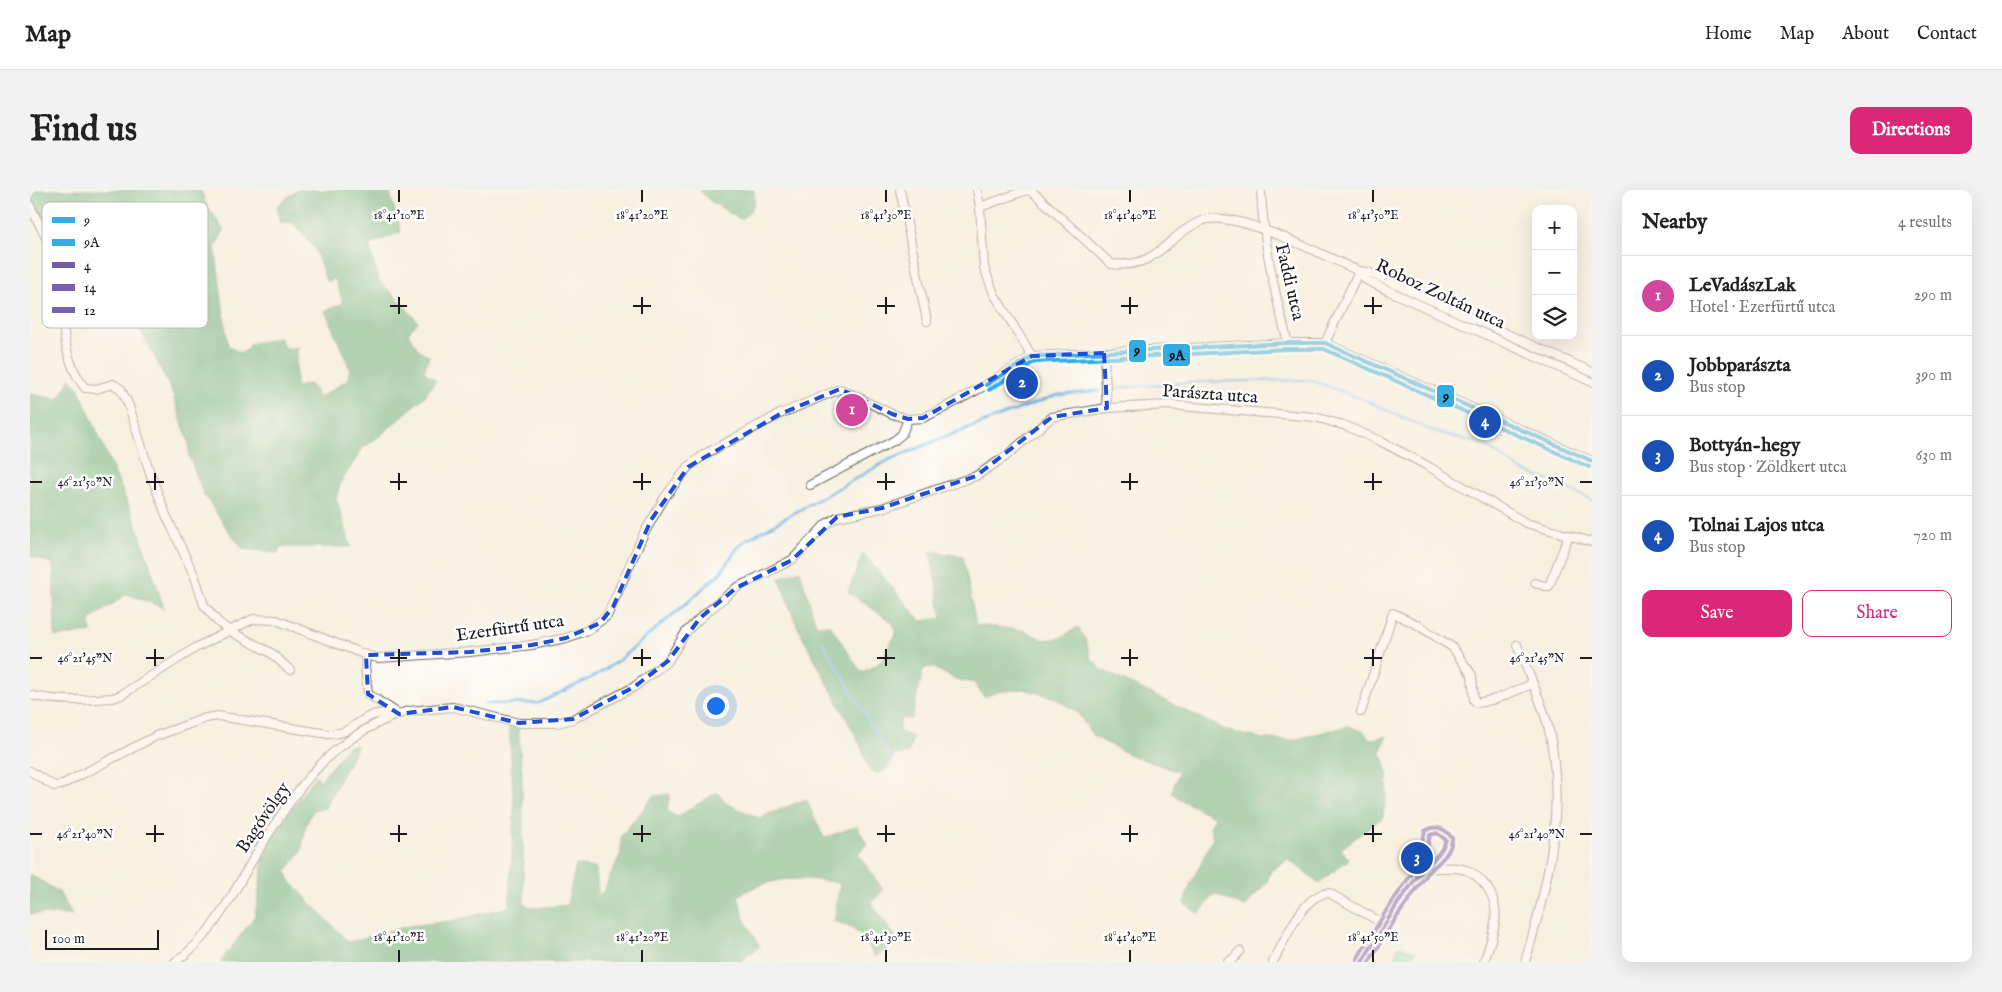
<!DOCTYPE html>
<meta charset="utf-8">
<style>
:root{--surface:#fff;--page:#f2f2f2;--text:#222;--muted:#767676;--line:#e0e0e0;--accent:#db2777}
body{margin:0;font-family:"IM FELL English",serif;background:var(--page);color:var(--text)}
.controls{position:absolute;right:15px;top:15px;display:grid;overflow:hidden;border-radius:10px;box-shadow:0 5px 20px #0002}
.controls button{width:45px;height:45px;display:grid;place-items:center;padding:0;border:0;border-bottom:1px solid var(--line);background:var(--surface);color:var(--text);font:25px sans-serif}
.scale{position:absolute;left:15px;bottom:12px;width:114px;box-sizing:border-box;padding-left:5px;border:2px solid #1c1c1c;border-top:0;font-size:14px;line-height:18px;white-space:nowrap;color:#1c1c1c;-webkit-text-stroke:4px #fff;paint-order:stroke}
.you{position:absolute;left:685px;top:515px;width:18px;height:18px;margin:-12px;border:4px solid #fff;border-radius:50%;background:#1a73e8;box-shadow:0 0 0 8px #1a73e833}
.badge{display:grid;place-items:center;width:32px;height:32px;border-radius:50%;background:var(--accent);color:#fff;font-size:16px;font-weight:700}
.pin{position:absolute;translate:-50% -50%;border:2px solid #fff;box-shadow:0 1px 5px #0006}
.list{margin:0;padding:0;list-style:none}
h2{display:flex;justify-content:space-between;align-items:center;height:65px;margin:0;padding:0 20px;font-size:21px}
h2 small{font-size:16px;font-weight:400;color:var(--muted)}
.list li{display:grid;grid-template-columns:32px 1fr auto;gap:15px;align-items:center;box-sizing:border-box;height:80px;padding:0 20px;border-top:1px solid var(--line)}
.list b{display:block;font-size:19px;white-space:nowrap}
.list p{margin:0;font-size:16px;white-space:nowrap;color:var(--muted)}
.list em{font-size:16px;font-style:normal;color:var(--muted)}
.actions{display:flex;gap:10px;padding:15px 20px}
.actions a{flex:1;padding:11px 0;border:1px solid var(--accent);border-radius:10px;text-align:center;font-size:18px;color:var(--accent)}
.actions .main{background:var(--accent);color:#fff}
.icon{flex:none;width:28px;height:28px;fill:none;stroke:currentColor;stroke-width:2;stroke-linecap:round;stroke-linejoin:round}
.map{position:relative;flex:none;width:1562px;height:772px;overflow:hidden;border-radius:10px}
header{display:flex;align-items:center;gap:30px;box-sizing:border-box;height:70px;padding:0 25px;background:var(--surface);border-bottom:1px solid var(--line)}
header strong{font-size:24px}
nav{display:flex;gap:28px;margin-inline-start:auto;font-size:18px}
.intro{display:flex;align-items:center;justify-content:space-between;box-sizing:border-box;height:120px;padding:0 30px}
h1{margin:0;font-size:35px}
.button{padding:12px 22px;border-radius:10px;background:var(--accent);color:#fff;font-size:18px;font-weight:700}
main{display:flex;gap:30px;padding:0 30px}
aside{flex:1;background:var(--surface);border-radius:10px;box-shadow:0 5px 20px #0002}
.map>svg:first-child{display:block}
</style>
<header>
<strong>Map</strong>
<nav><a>Home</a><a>Map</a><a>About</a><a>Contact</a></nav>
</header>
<div class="intro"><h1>Find us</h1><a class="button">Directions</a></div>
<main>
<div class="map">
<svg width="1562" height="772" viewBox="0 0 1562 772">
<rect width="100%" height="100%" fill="#fff"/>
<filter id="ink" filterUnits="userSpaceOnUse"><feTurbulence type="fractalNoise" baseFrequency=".02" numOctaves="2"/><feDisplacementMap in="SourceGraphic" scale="10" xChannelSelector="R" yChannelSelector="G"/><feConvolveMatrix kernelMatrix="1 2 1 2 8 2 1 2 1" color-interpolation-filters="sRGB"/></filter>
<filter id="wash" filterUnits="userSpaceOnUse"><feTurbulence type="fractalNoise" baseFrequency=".0096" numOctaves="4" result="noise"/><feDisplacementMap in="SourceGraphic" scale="20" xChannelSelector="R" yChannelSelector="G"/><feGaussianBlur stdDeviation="1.12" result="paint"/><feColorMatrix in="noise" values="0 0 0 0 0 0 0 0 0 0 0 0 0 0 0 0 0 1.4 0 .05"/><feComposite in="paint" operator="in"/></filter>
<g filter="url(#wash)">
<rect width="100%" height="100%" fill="#f7f0e0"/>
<path fill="#74c98e" stroke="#487255" d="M1368,756L1385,761L1382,772H1364Z"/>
<g fill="#5fad79" stroke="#3e644a">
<path d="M0,0H171L175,12L194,41L185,56L198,156L210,163L218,159L219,154L250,148L255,159L268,157L266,172V197L280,194L289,208L317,190L320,179L295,121L313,113L305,89L296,91L285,59L262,32L251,33L247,16L267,0H359L371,42L339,55L349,91L370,111L388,132L378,143L388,159L399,166L394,182L406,190L394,207L351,245L333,258L311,292L306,308L321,357H249L248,363L213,359L196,337L173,303L159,266V253L141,200L95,108L33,96L29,71L0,8Z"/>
<path d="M669,0H724C727,15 721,20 711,30L680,11Z"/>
<path d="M40,187L48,197L106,333L134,418L97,404L60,430L61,442L25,447L23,374L0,366V204L27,209L33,203Z"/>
<path d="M900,361L933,366L946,435L994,440L1013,450L1030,448L1048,437L1055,449L1061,468L1072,480L1198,541L1234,549L1262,550L1318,536L1333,541L1340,549L1357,546L1350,562C1363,583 1356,604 1353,627L1311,659L1319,669L1289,693L1258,669L1241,681L1237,692L1215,717L1184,704L1169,724L1154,714L1159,697L1183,648L1180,637L1185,627L1155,612L1141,603L1149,582L1100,565L1063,546L1047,522L1023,507L993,499L967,502L954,507L944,493L925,489L902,477L893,479L882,529H870L869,541L883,547L878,564L865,565C857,578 858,586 840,582L830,554L767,436L749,388L770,380L786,435H800L831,482C861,471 850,465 866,445L863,433L818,402L833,363L891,431L912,428Z"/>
<path d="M479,535L488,536L492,584L494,714L504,718L537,715L546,675L566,678L568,704H572L591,663V646L624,606L640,604L637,621L647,627L687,602L698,614L729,628L776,609L794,648L827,636L837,654L828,664L853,700L841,713L869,751L845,767C833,746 828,739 804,731L810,693C773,687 742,685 708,706L715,731L730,756L711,772H190L225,726L234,668L242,646L286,585L290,591L318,556L328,555L295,618L283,620L276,635L271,662L256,681L260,691L318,752L379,736L421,731L479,717L484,624Z"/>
<path d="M0,684L29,702L42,725L0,724Z"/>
</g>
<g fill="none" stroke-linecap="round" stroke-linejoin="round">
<g stroke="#6db0e2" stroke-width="2.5">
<path d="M1086,198L1166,192L1281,190L1337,211L1402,241L1453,254L1491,280L1528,294L1562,310"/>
<path d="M792,451L862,570"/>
<path d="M455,514L509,513L565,486L589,470L658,412L691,382L705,361L714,351L859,270L920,245L1027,205L1069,201"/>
</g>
</g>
</g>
<g filter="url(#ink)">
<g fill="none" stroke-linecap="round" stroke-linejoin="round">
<defs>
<g id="street">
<path d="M870,0L897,131"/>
<path d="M947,0L950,17L954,77L964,104L1002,166"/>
<path d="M1231,0C1233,52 1244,102 1258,153"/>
<path d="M0,16C9,35 22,55 26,76C35,117 27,163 55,198L66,199L83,194L91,199L99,216L119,280L136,325L165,387L174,415L188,432L200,441L241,463L260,480"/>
<path d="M950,17L997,0L1004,3L1081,74C1129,79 1134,47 1171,31C1202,17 1296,67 1329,81L1338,82L1562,182"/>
<path d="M1329,81L1336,90L1359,101L1562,192"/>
<path d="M1295,153L1329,81"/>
<path d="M1074,163L1077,218"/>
<path d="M780,295L865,250L872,244L878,229"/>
<path d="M1505,393L1515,396H1519L1538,347"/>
<path d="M1487,455C1497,481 1511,509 1518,536C1537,617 1518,695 1495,772"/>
<path d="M336,465L335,476L338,504L369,524L378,521L423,517L489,533H527L543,529L604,497L638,471L656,442L670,428L706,398L762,370L796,334L807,327L852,318L946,286L975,267L1022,227L1077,218L1138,215L1285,227L1316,236L1350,251L1396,275L1496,333L1562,352"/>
<path d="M0,505C27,512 55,510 83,508L91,505L167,457L223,429L246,430L336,465L348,468L440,462L502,455L536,448L558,440L577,426L614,343L635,307L658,277L675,264L750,224L810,199L862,224L878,229L893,228L912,219L956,195L1002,166L1258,153H1295L1562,271"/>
<path d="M1331,522L1363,423L1386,434L1422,457L1442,485L1444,510L1447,513L1466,509L1502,494"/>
<path d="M0,581L24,596L31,595L126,546L176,528L188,526L298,544C322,544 324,532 343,525C348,523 354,524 359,523"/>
<path d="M145,772C181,748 201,707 222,671C243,636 277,581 310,557C326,544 346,533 366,525"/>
<path d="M1197,772L1203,769L1210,761"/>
<path d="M1243,772C1255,751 1273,703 1299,703L1354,734"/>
<path d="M1332,772L1354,734L1393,679C1406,679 1423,675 1436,680C1444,682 1452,691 1457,697C1474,722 1462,746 1454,772"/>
</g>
</defs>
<use href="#street" stroke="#696661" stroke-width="10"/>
<use href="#street" stroke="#fff" stroke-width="8"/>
<defs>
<path id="bus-1" d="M956,195L1002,166L1258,153H1295L1562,271"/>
<path id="bus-2" d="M959,200L1004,172L1258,159H1294L1559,277"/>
<g id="bus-3">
<path d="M1407,643L1416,650C1412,663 1402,670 1393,679L1400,645Z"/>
<path d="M1332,772L1368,713L1393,679"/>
</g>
<g id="bus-4">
<path d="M1387,676L1395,641C1405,634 1415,638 1422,648C1422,663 1408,673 1398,683"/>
<path d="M1327,769L1356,721"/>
<path d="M1339,772L1366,728"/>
</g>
<g id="bus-5">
<path d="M1356,721L1387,676"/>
<path d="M1366,728L1398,683"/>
</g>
</defs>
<use href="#bus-1" stroke="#fff" stroke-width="8"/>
<use href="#bus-2" stroke="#fff" stroke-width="8"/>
<use href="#bus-3" stroke="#fff" stroke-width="8"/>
<use href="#bus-4" stroke="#fff" stroke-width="8"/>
<use href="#bus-5" stroke="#fff" stroke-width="8"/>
<use href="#bus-1" stroke="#35abe3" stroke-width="4"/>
<use href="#bus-2" stroke="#35abe3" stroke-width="4"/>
<use href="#bus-3" stroke="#755aab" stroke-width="4"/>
<use href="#bus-4" stroke="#7960ae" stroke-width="4"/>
<use href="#bus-5" stroke="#7960ae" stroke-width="4"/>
</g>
</g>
<path d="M0 0H1562V772H0ZM1074,163L1077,218L1022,227L946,286L852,318L807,327L762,370L706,398L670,428L638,471L604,497L543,529L489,533L423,517L369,524L338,504L336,465L440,462L502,455L536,448L570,433L583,417L621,330L658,277L750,224L810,199L862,224L878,229L893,228L1002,166Z" fill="#f7f0e0" fill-opacity=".55" fill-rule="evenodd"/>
<path fill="none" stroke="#1d4ed8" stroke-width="4" stroke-dasharray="10 6" stroke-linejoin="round" d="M1074,163L1077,218L1022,227L946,286L852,318L807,327L762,370L706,398L670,428L638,471L604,497L543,529L489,533L423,517L369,524L338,504L336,465L440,462L502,455L536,448L570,433L583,417L621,330L658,277L750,224L810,199L862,224L878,229L893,228L1002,166Z"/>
<path fill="none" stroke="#1c1c1c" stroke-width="2" d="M369,0V12M612,0V12M856,0V12M1100,0V12M1343,0V12M369,107V124M612,107V124M856,107V124M1100,107V124M1343,107V124M360,116H377M603,116H621M847,116H865M1091,116H1108M1334,116H1352M125,283V300M369,283V300M612,283V300M856,283V300M1100,283V300M1343,283V300M0,292H12M116,292H134M360,292H377M603,292H621M847,292H865M1091,292H1108M1334,292H1352M1550,292H1562M125,459V476M369,459V476M612,459V476M856,459V476M1100,459V476M1343,459V476M0,468H12M116,468H134M360,468H377M603,468H621M847,468H865M1091,468H1108M1334,468H1352M1550,468H1562M125,635V652M369,635V652M612,635V652M856,635V652M1100,635V652M1343,635V652M0,644H12M116,644H134M360,644H377M603,644H621M847,644H865M1091,644H1108M1334,644H1352M1550,644H1562M369,760V772M612,760V772M856,760V772M1100,760V772M1343,760V772"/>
<g text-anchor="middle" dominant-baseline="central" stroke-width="5" stroke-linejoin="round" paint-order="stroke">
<g font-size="18" fill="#1c1c1c" stroke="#fff">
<text transform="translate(1259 92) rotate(77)">Faddi utca</text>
<text transform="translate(1410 105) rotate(25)">Roboz Zoltán utca</text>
<text transform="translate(1180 205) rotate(4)">Parászta utca</text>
<text transform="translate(480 439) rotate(-8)">Ezerfürtű utca</text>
<text transform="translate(234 628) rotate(-56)">Bagóvölgy</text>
</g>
</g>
<rect x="12" y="12" width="166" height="126" rx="8" fill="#fff" stroke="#bbb" stroke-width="1"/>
<rect x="22" y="27" width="23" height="6" fill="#35abe3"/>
<rect x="22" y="49" width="23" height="7" fill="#35abe3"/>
<rect x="22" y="72" width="23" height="6" fill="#755aab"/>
<rect x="22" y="94" width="23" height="7" fill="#7960ae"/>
<rect x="22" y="117" width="23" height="6" fill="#7960ae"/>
<g font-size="14" fill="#1c1c1c">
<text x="54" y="35">9</text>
<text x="54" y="57">9A</text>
<text x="54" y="80">4</text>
<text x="54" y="102">14</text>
<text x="54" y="125">12</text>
</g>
<g font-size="12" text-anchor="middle" fill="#1c1c1c" stroke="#fff" stroke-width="5" stroke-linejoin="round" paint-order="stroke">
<text x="369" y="29">18°41'10"E</text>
<text x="612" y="29">18°41'20"E</text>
<text x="856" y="29">18°41'30"E</text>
<text x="1100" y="29">18°41'40"E</text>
<text x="1343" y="29">18°41'50"E</text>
<text x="55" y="296">46°21'50"N</text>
<text x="1507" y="296">46°21'50"N</text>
<text x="55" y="472">46°21'45"N</text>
<text x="1507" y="472">46°21'45"N</text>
<text x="55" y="648">46°21'40"N</text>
<text x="1507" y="648">46°21'40"N</text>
<text x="369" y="751">18°41'10"E</text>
<text x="612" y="751">18°41'20"E</text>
<text x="856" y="751">18°41'30"E</text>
<text x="1100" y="751">18°41'40"E</text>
<text x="1343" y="751">18°41'50"E</text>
</g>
<g stroke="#fff" stroke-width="2">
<rect x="1098" y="149" width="19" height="24" rx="5" fill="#35abe3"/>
<rect x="1132" y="153" width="29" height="24" rx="5" fill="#35abe3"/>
<rect x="1406" y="194" width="19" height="24" rx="5" fill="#35abe3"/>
</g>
<g font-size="14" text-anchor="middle" font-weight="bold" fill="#111">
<text x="1107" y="165">9</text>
<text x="1147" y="170">9A</text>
<text x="1416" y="211">9</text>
</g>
</svg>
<div class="controls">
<button>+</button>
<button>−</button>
<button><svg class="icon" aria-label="layers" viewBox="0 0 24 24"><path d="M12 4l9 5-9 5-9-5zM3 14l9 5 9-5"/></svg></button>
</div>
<div class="scale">100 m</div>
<div class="you"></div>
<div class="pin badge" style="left:822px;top:220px;background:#d1479c">1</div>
<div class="pin badge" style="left:992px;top:193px;background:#1a4fb4">2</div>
<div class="pin badge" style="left:1387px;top:668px;background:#1a4fb4">3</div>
<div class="pin badge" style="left:1455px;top:232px;background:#1a4fb4">4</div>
</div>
<aside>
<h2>Nearby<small>4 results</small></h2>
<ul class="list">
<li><span class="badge" style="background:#d1479c">1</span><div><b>LeVadászLak</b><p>Hotel · Ezerfürtű utca</p></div><em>290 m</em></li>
<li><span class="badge" style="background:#1a4fb4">2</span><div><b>Jobbparászta</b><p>Bus stop</p></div><em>390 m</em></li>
<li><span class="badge" style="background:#1a4fb4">3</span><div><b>Bottyán-hegy</b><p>Bus stop · Zöldkert utca</p></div><em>630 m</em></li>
<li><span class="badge" style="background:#1a4fb4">4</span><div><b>Tolnai Lajos utca</b><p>Bus stop</p></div><em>720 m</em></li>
</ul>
<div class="actions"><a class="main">Save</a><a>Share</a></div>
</aside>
</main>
